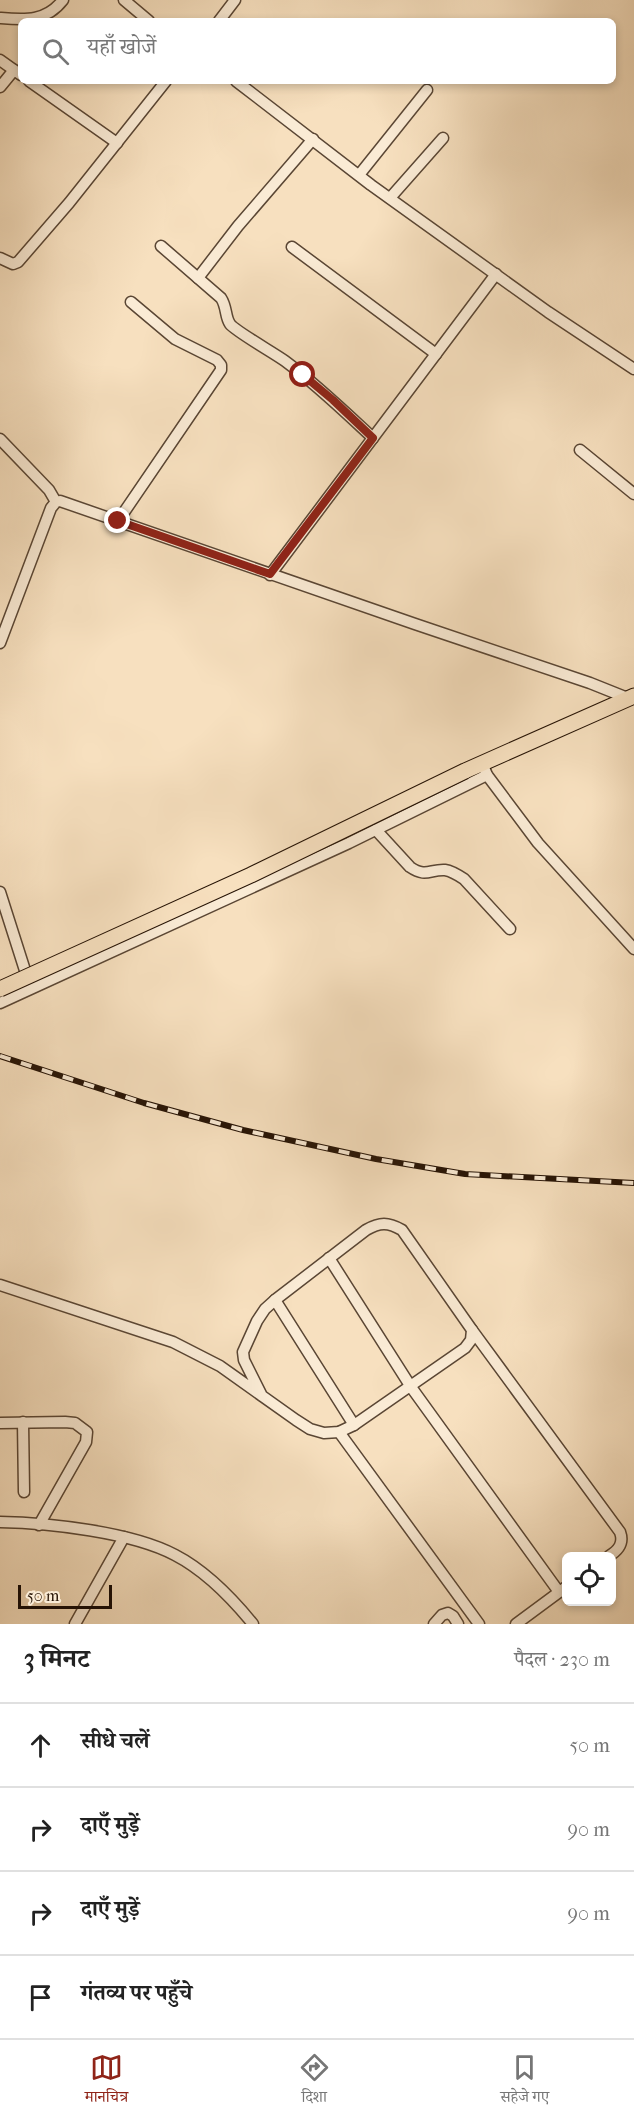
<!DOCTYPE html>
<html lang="hi">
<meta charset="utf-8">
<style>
:root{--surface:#fff;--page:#f2f2f2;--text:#222;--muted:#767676;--line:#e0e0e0;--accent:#8f2418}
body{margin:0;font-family:"IM FELL French Canon","Noto Serif Devanagari",serif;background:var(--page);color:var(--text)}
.controls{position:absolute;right:18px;bottom:18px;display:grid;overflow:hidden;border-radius:9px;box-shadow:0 3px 9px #0003}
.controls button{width:54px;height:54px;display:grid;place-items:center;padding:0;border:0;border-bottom:2px solid var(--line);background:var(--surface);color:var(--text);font:30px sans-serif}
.scale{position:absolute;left:18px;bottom:15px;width:94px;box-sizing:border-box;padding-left:6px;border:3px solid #261305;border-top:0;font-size:16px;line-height:21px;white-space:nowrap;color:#261305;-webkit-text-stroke:4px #faebd5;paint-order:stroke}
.stop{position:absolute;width:18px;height:18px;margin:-14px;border:4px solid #8f2418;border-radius:50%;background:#fff}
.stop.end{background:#8f2418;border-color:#fff;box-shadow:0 2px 6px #0008}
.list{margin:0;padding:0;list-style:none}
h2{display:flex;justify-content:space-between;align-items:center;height:78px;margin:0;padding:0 24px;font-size:26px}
h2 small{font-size:20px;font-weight:400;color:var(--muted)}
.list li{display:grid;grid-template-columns:39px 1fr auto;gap:18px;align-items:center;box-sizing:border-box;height:84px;padding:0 24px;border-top:2px solid var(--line)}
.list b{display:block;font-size:22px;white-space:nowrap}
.list em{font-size:20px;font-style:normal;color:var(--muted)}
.icon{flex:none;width:33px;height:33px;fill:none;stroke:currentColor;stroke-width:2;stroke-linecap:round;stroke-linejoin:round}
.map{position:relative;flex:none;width:634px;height:1624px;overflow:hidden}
.search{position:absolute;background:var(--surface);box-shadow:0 3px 9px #0003;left:18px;right:18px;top:18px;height:66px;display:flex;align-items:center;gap:15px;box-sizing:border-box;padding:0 21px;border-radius:9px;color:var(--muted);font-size:22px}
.sheet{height:414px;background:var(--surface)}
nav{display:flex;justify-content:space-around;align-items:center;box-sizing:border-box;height:84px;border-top:2px solid var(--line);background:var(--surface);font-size:16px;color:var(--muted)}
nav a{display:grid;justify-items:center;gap:3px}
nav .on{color:var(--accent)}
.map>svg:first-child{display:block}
</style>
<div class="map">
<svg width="634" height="1624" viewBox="0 0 634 1624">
<rect width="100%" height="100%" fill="#f7e0bf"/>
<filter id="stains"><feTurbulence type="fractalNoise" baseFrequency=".00333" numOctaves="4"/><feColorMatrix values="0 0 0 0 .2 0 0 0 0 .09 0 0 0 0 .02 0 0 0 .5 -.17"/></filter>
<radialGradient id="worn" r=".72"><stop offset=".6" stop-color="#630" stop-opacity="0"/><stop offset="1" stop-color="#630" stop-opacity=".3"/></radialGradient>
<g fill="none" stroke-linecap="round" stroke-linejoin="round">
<defs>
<g id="street">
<path d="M124,0L149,21"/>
<path d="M0,18C25,20 46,22 63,0"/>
<path d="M219,21L235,0"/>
<path d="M0,60L21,75"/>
<path d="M29,81L117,143"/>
<path d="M236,81L371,185L548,312L634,369"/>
<path d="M0,87L14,70"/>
<path d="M359,175L427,90"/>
<path d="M390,198L443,138"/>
<path d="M161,246L221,298C227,307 225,317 230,324C235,331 274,353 285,361C316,384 344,411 373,438"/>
<path d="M292,247L436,354"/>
<path d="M0,258L13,264L18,262L69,203L166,81"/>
<path d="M198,278L238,226L313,139"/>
<path d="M0,439L49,490L56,502"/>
<path d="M580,450L634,494"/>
<path d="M118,521L221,370V365L217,360L175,339L131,302"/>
<path d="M270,575L496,274"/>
<path d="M0,643L51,508L56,502L60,501L415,624L590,683L630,699"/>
<path d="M485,770L487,775L538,843L634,949"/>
<path d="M376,830L410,867C426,878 430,869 445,870C452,871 458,875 464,879L510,929"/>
<path d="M0,892L29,983"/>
<path d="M0,1003L349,843L487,775"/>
<path d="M329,1258L411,1387L559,1592"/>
<path d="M0,1285L173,1342L220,1366L296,1420L310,1429L324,1433L339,1432L354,1425L465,1348L471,1340L472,1330L402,1230C388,1222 380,1222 366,1230L275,1300L265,1309L257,1321L243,1352L244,1360L262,1396"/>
<path d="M275,1300L354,1425"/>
<path d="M472,1330L620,1532C624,1543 619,1550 609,1556"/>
<path d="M23,1422L24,1492"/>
<path d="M0,1423L65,1422L75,1423L87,1432L86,1442L39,1525"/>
<path d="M339,1432L479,1624"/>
<path d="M0,1522C49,1523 132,1532 175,1555C206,1571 231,1597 253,1624"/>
<path d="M75,1624L124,1537"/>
<path d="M434,1624L442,1615L448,1613L453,1616L458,1624"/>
<path d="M516,1624L566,1587"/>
</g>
<path id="primary" d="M465,771L634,696"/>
</defs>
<use href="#street" stroke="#5a4634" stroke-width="13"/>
<use href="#primary" stroke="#261305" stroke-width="17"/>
<use href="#street" stroke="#faebd5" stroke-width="10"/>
<use href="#primary" stroke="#f7e0bf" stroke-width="15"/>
<defs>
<path id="rail" d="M0,1056L144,1103L243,1130L376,1159L465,1174L634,1183"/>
</defs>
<use href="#rail" stroke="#261305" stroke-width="6"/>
<use href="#rail" stroke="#faebd5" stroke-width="4" stroke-dasharray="11" stroke-linecap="butt"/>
<defs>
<path id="primary-bridge" d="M0,989L251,875L465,771"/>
</defs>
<use href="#primary-bridge" stroke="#261305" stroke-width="17" stroke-linecap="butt"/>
<use href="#primary-bridge" stroke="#f7e0bf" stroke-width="15"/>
</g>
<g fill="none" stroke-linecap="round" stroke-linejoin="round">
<path stroke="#8f2418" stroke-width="8" d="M118,521L270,574L373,438L333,400L303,375"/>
</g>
<rect width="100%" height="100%" filter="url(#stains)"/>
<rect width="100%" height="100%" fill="url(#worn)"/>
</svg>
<div class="controls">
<button><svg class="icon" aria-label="locate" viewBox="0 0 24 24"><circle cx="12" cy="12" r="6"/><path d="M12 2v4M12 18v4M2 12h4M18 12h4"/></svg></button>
</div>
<div class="scale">50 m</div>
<div class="stop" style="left:303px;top:375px"></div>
<div class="stop end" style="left:118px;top:521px"></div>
<div class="search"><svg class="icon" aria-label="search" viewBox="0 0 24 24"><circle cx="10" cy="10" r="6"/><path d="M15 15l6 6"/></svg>यहाँ खोजें</div>
</div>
<section class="sheet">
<h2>3 मिनट<small>पैदल · 230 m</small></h2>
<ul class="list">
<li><svg class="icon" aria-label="ahead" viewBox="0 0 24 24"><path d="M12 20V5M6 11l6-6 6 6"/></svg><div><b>सीधे चलें</b></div><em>50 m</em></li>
<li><svg class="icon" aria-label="right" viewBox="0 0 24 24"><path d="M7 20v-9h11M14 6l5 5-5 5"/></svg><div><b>दाएँ मुड़ें</b></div><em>90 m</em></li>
<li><svg class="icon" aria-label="right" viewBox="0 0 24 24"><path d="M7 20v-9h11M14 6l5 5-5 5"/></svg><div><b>दाएँ मुड़ें</b></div><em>90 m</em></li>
<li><svg class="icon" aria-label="arrive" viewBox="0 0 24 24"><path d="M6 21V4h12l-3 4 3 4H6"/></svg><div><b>गंतव्य पर पहुँचे</b></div></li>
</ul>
</section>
<nav>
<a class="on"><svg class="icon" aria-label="map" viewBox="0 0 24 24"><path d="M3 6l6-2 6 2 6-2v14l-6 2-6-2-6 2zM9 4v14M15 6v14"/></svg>मानचित्र</a>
<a><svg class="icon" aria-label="directions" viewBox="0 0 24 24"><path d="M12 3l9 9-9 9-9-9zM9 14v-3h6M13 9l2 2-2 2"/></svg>दिशा</a>
<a><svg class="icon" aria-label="saved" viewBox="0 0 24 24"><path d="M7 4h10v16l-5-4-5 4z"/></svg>सहेजे गए</a>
</nav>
